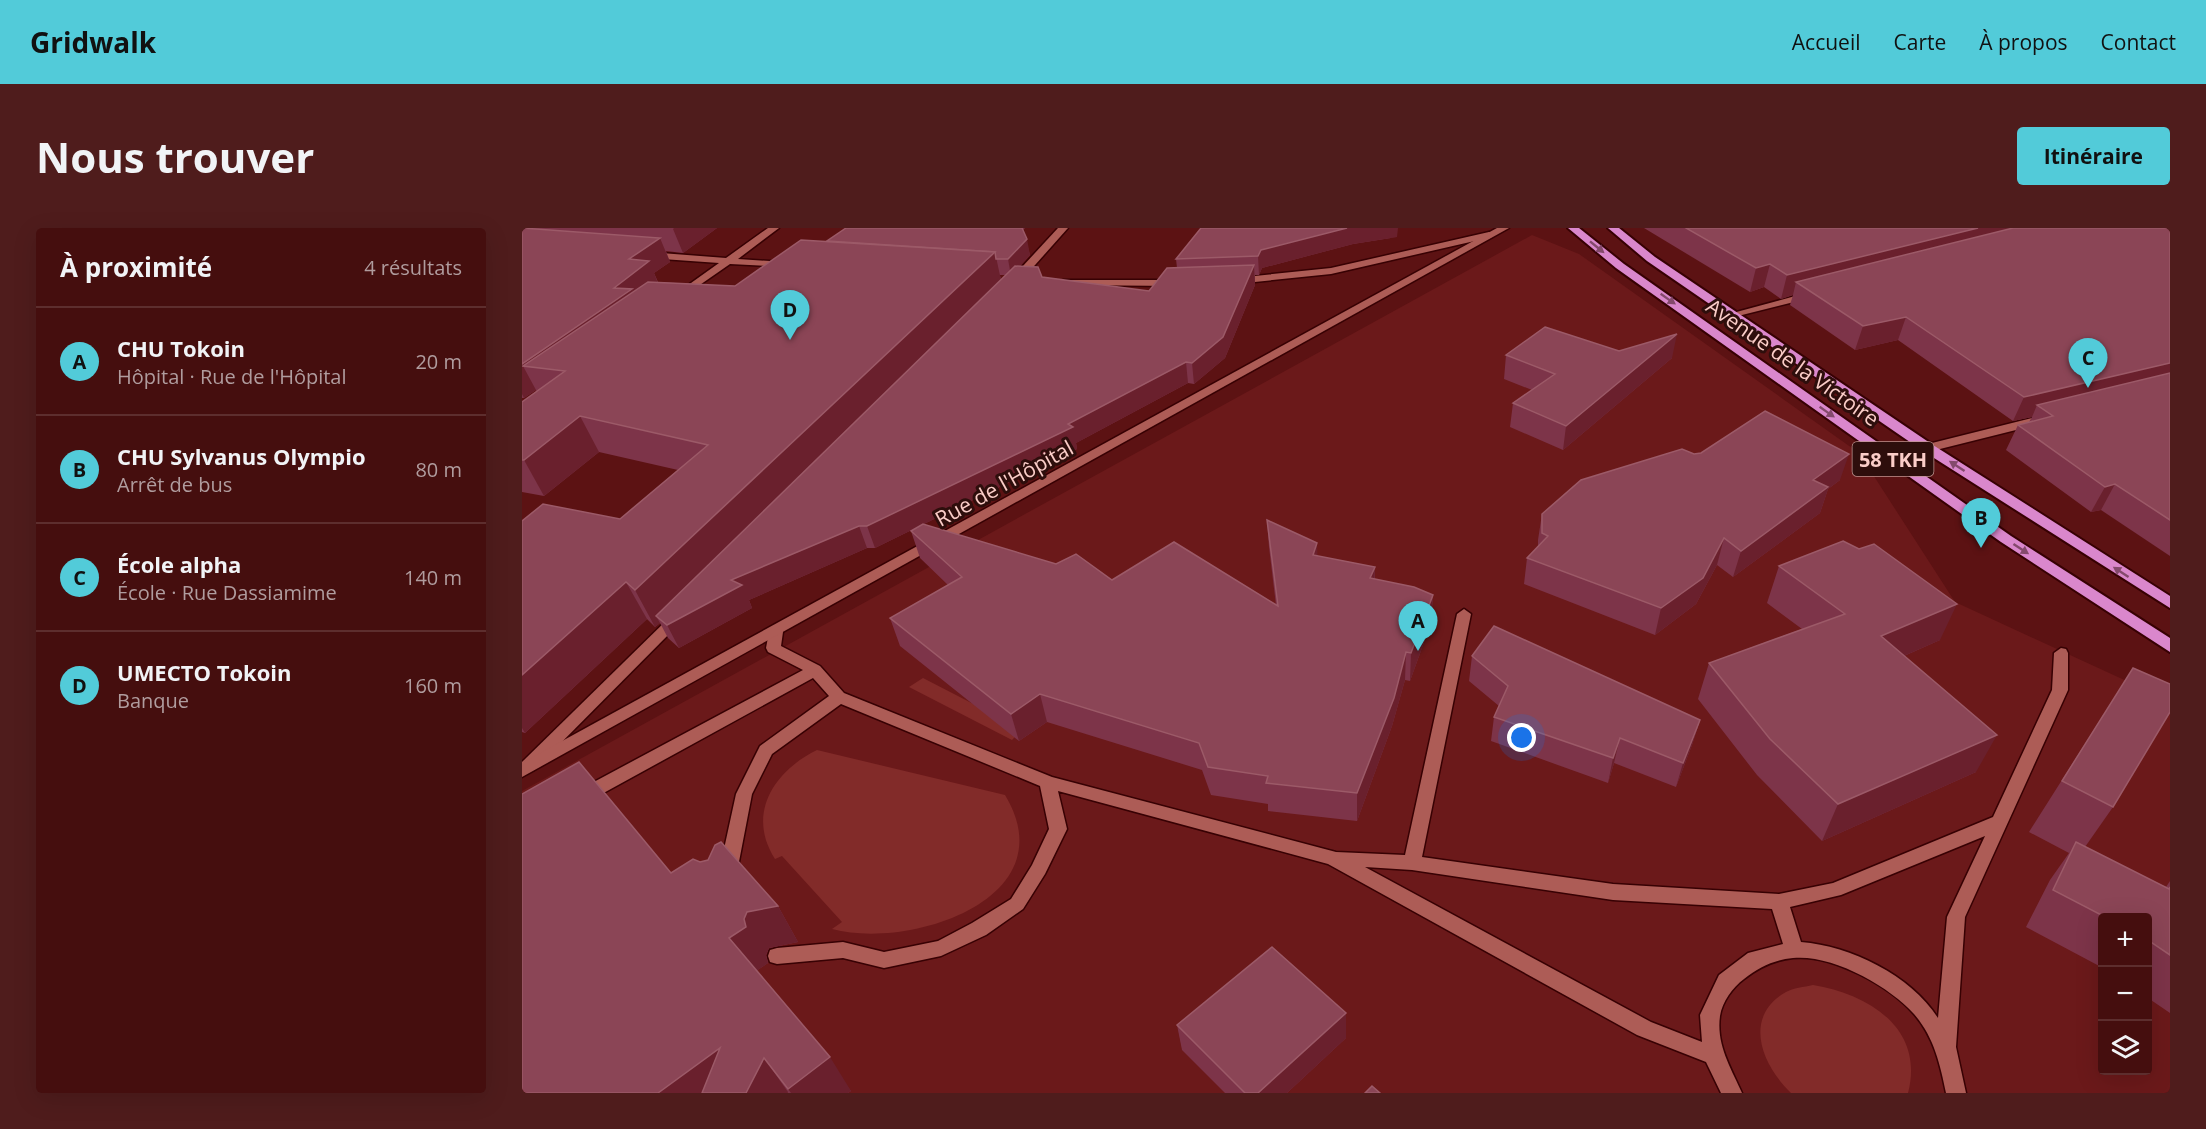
<!DOCTYPE html>
<html lang="fr">
<meta charset="utf-8">
<style>
:root{--surface:#450e0e;--page:#4f1c1c;--text:#f1f3f6;--muted:#b09c9e;--line:#5d2e2e;--accent:#52cbd9}
body{margin:0;font-family:"Open Sans",sans-serif;background:var(--page);color:var(--text)}
.controls{position:absolute;right:18px;bottom:18px;display:grid;overflow:hidden;border-radius:6px;box-shadow:0 6px 24px #0002}
.controls button{width:54px;height:54px;display:grid;place-items:center;padding:0;border:0;border-bottom:2px solid var(--line);background:var(--surface);color:var(--text);font:30px sans-serif}
.you{position:absolute;left:1000px;top:510px;width:21px;height:21px;margin:-15px;border:4px solid #fff;border-radius:50%;background:#1a73e8;box-shadow:0 0 0 9px #1a73e833}
.badge{display:grid;place-items:center;width:39px;height:39px;border-radius:50%;background:var(--accent);color:#111;font-size:20px;font-weight:700}
.pin{position:absolute;translate:-50% -50px;filter:drop-shadow(0 2px 3px #0008)}
.pin::after{content:'';position:absolute;top:32px;width:21px;height:18px;background:inherit;clip-path:polygon(0 0,100% 0,50% 100%)}
.list{margin:0;padding:0;list-style:none}
h2{display:flex;justify-content:space-between;align-items:center;height:78px;margin:0;padding:0 24px;font-size:26px}
h2 small{font-size:20px;font-weight:400;color:var(--muted)}
.list li{display:grid;grid-template-columns:39px 1fr auto;gap:18px;align-items:center;box-sizing:border-box;height:108px;padding:0 24px;border-top:2px solid var(--line)}
.list b{display:block;font-size:22px;white-space:nowrap}
.list p{margin:0;font-size:20px;white-space:nowrap;color:var(--muted)}
.list em{font-size:20px;font-style:normal;color:var(--muted)}
.icon{flex:none;width:33px;height:33px;fill:none;stroke:currentColor;stroke-width:2;stroke-linecap:round;stroke-linejoin:round}
.map{position:relative;flex:none;width:1648px;height:865px;overflow:hidden;border-radius:6px}
header{display:flex;align-items:center;gap:36px;box-sizing:border-box;height:84px;padding:0 30px;background:var(--accent);color:#111}
header strong{font-size:28px}
nav{display:flex;gap:33px;margin-inline-start:auto;font-size:21px}
.intro{display:flex;align-items:center;justify-content:space-between;box-sizing:border-box;height:144px;padding:0 36px}
h1{margin:0;font-size:42px}
.button{padding:15px 27px;border-radius:6px;background:var(--accent);color:#111;font-size:21px;font-weight:700}
main{display:flex;gap:36px;padding:0 36px}
aside{flex:1;background:var(--surface);border-radius:6px;box-shadow:0 6px 24px #0002}
.map>svg:first-child{display:block}
</style>
<header>
<strong>Gridwalk</strong>
<nav><a>Accueil</a><a>Carte</a><a>À propos</a><a>Contact</a></nav>
</header>
<div class="intro"><h1>Nous trouver</h1><a class="button">Itinéraire</a></div>
<main>
<aside>
<h2>À proximité<small>4 résultats</small></h2>
<ul class="list">
<li><span class="badge">A</span><div><b>CHU Tokoin</b><p>Hôpital · Rue de l'Hôpital</p></div><em>20 m</em></li>
<li><span class="badge">B</span><div><b>CHU Sylvanus Olympio</b><p>Arrêt de bus</p></div><em>80 m</em></li>
<li><span class="badge">C</span><div><b>École alpha</b><p>École · Rue Dassiamime</p></div><em>140 m</em></li>
<li><span class="badge">D</span><div><b>UMECTO Tokoin</b><p>Banque</p></div><em>160 m</em></li>
</ul>
</aside>
<div class="map">
<svg width="1648" height="865" viewBox="0 0 1648 865">
<rect width="100%" height="100%" fill="#5c1213"/>
<path fill="#6b191a" fill-rule="evenodd" d="M1010,7L1057,26L1337,225L1433,374L1648,473V865H0V563ZM1580,690H1626V842H1580Z"/>
<g fill="#822b29">
<path d="M401,450L500,501L490,512L387,459Z"/>
<path d="M295,522L483,567C546,671 387,722 310,701L320,694L260,628L253,631C224,586 252,543 295,522Z"/>
<path d="M1291,757C1346,766 1403,800 1386,865H1269C1240,837 1220,789 1264,764C1271,760 1282,759 1291,757Z"/>
</g>
<g fill="none" stroke-linecap="round" stroke-linejoin="round">
<defs>
<path id="service" d="M942,381L949,386L900,629L1091,656L1257,666L1311,655L1471,589L1530,462L1532,425L1539,420L1544,421L1546,425V462L1443,689L1434,819L1444,865H1424C1418,836 1412,809 1392,786C1367,758 1310,726 1271,730C1252,732 1237,739 1222,751C1211,759 1200,774 1198,788C1194,817 1209,840 1220,865H1199L1184,834L1115,807L806,636L536,563L545,601L523,646L501,681L464,707L419,728L362,740L321,730L255,736L248,734L246,728L248,722L255,720L321,714L362,724L416,713L450,695L489,671L510,637L527,601L518,558L319,476L250,526L230,566L215,644L212,649L206,651L200,649L197,644L214,566L238,518L307,468L291,450L67,573L61,575L55,573L53,568L55,563L281,442L246,424L244,420L247,404L254,399L261,404L259,418L298,438L322,465L530,549L814,624L883,627L935,386ZM1463,608L1425,689L1416,790C1388,747 1329,718 1279,714L1268,679L1319,667ZM843,639L890,642L1091,672L1250,681L1261,716L1226,725L1197,747L1178,787L1180,814L1129,794Z"/>
<g id="minor">
<path d="M246,0H257L216,31L263,34L266,35V39L208,36L159,70L155,69V65L197,35L126,30L121,27L126,24L204,30Z"/>
<path d="M536,0H546L497,55H489V51Z"/>
<path d="M967,4L970,5V9L809,46L713,56L708,53L713,50L809,40Z"/>
<path d="M541,52H653L658,55L653,58L545,57L541,56Z"/>
<path d="M1288,64L1292,65V69L1212,89L1207,86Z"/>
<path d="M1514,189L1518,190V196L1406,224L1400,220L1402,217Z"/>
<path d="M155,385L160,387L162,390L160,393L12,542H0V534L150,387Z"/>
</g>
<path id="tertiary" d="M975,0H987L0,549V535Z"/>
<g id="trunk">
<path d="M1046,0H1057L1102,36L1489,308L1648,410V424L1479,314L1094,40Z"/>
<path d="M1086,0H1097L1133,29L1411,217L1648,368V380L1401,223L1125,33Z"/>
</g>
</defs>
<use href="#service" stroke="#370103" stroke-width="3"/>
<use href="#minor" stroke="#370103" stroke-width="3"/>
<use href="#tertiary" stroke="#370103" stroke-width="3"/>
<use href="#trunk" stroke="#370103" stroke-width="4"/>
<use href="#service" fill="#ad5c56" fill-rule="evenodd"/>
<use href="#minor" fill="#ad5c56" fill-rule="evenodd"/>
<use href="#tertiary" fill="#ad5c56" fill-rule="evenodd"/>
<use href="#trunk" fill="#da87cc" fill-rule="evenodd"/>
</g>
<g fill="#7d3449" fill-rule="evenodd">
<path d="M0,0H195L161,25L144,23L148,34L132,45L136,54L213,58L305,13L503,0L501,2L508,27L498,38L520,49L627,63L655,40L654,31L875,9L831,16L740,40L737,47H733V57L703,130L672,156L666,155L554,215L555,221L353,320H345L227,372L230,380L157,420L146,410L138,395L133,399L125,391L3,505L0,504V293L98,291L156,242L77,224L22,268L0,264V174L15,164L14,162L2,170H0ZM478,47H484L479,52Z"/>
<path d="M1122,0H1648V328L1579,282L1569,284L1484,222L1496,197L1507,194L1510,189L1491,193L1376,112L1333,122L1268,77L1271,67L1259,71L1242,59L1228,64Z"/>
<path d="M1097,123L1150,130L1041,222L988,199L991,175L1010,162L982,151L984,127Z"/>
<path d="M1172,226L1318,252L1306,261L1298,285L1211,349L1195,337L1174,376L1133,407L1002,356L1005,330L1016,319V312L1020,286Z"/>
<path d="M745,292L796,328L853,339V351L911,367L909,395L888,453L883,452L870,498L835,593L746,583V576L689,567L680,542L525,494L497,513L378,418L368,390L426,357L398,330L389,303L534,336L590,352L754,377L747,319Z"/>
<path d="M1257,338L1418,412L1382,428L1454,544L1300,613L1235,547L1176,471L1187,435L1280,401L1245,375Z"/>
<path d="M950,428L1178,492L1170,517L1154,559L1092,535L1086,555L969,513L972,489L977,478L947,453Z"/>
<path d="M1611,440L1591,579L1563,619L1644,659L1648,653V785L1626,770V690H1581V740L1504,699L1528,652L1547,625L1507,604Z"/>
<path d="M149,645L256,678L276,714L247,720L244,727L246,735L234,743L329,863L326,865H266V864L265,865H0Z"/>
<path d="M655,797L824,810L765,865H703L660,822Z"/>
</g>
<g fill="#6a202d">
<path d="M152,0H195L161,25L151,1Z"/>
<path d="M825,0H876L875,9L831,16L740,40L737,47L736,28L739,22Z"/>
<path d="M1456,0H1536L1274,54L1271,67L1259,71L1265,47Z"/>
<path d="M138,10L148,34L132,45L137,58L1,138L14,162L2,170L0,166V136L92,60L107,31Z"/>
<path d="M505,11L508,27L489,48L486,31Z"/>
<path d="M473,24L480,57L134,388L138,395L133,399L113,362Z"/>
<path d="M1248,36L1242,59L1228,64L1234,40Z"/>
<path d="M732,37L733,57L703,130L672,156L670,135Z"/>
<path d="M1384,89L1376,112L1333,122L1341,98Z"/>
<path d="M1155,106L1150,130L1041,222L1044,198Z"/>
<path d="M664,134L666,155L554,215L555,221L353,320L345,298L546,196Z"/>
<path d="M1648,135V157L1515,177L1510,189L1491,193L1502,169Z"/>
<path d="M58,188L77,224L22,268L2,232Z"/>
<path d="M1327,226L1318,252L1306,261L1298,285L1211,349L1219,323L1291,252Z"/>
<path d="M1593,256L1579,282L1569,284L1583,259Z"/>
<path d="M337,298L345,320L227,372L230,380L157,420L145,397L209,352Z"/>
<path d="M1202,310L1195,337L1174,376L1133,407L1139,380Z"/>
<path d="M795,315L796,342L791,327Z"/>
<path d="M853,339L852,366L848,350Z"/>
<path d="M104,354L125,391L3,505L0,500V447Z"/>
<path d="M911,367L909,395L888,453L889,425Z"/>
<path d="M1435,376L1418,412L1343,445L1359,408Z"/>
<path d="M884,424L883,452L870,498L835,593V565Z"/>
<path d="M518,466L525,494L497,513L489,486Z"/>
<path d="M1178,492L1170,517L1154,559L1161,535Z"/>
<path d="M1475,507L1454,544L1300,613L1316,576Z"/>
<path d="M1098,510L1092,535L1086,555L1091,530Z"/>
<path d="M256,678L276,714L247,720L244,727L246,735L230,746L207,710L225,684Z"/>
<path d="M824,785V810L765,865H736Z"/>
<path d="M198,820L209,865H136Z"/>
<path d="M308,829L329,863L326,865H269L266,861Z"/>
<path d="M242,830L266,864L265,865H224Z"/>
</g>
<g fill="#8b4556" stroke="#9c5a68" stroke-width="1.5">
<path d="M0,0L138,10L107,31L127,33L92,60L110,61L0,136Z"/>
<path d="M324,0H500L505,11L486,31H474L473,24L305,13Z"/>
<path d="M679,0H825L739,22L736,28L654,31Z"/>
<path d="M1164,0H1456L1265,47L1248,36L1234,40Z"/>
<path d="M1491,0H1648V135L1502,169L1384,89L1341,98L1274,54Z"/>
<path d="M279,12L473,24L113,362L104,354L0,447V293L21,276L98,291L186,217L58,188L2,232H0V174L43,143L1,138L126,54L213,58Z"/>
<path d="M732,37L701,109L670,135L664,134L546,196L551,199L345,298H337L209,352L220,357L145,397L134,388L493,38L516,39L520,49L627,63L645,40Z"/>
<path d="M1023,99L1097,123L1155,106L1044,198L991,175L1033,146L984,127Z"/>
<path d="M1648,145V292L1593,256L1583,259L1496,197L1531,188L1515,177Z"/>
<path d="M1243,183L1327,226L1291,252L1306,259L1219,323L1202,310L1181,350L1139,380L1005,330L1026,308L1020,305V286L1059,252L1160,221L1172,226L1179,225Z"/>
<path d="M745,292L795,315L791,327L853,339L848,350L892,359L911,367L889,425L884,424L872,470L835,565L744,555L746,548L686,539L677,515L518,466L489,486L368,390L440,349L389,303L401,296L534,336L554,326L590,352L652,314L756,378Z"/>
<path d="M1321,313L1337,321L1352,316L1435,376L1359,408L1475,507L1316,576L1248,511L1187,435L1323,386L1257,338Z"/>
<path d="M972,398L1178,492L1161,535L1098,510L1091,530L972,489L986,458L950,428Z"/>
<path d="M1611,440L1648,456V484L1591,579L1540,553Z"/>
<path d="M57,534L149,645L171,631L178,634L186,632L193,617L199,614L256,678L225,684L222,691L224,699L207,710L308,829L266,861L242,830L224,865H180L198,820L136,865H0V566Z"/>
<path d="M1554,614L1647,661L1648,659V727L1626,712V690H1585L1531,662Z"/>
<path d="M750,719L824,785L736,865H723L655,797Z"/>
<path d="M850,858L858,865H843Z"/>
</g>
<defs><path id="oneway-solid" d="M-6-.8H1V-3.2L6.5 0L1 3.2V.8H-6Z" transform="scale(1.5)"/></defs>
<g fill="#844a6c">
<use href="#oneway-solid" transform="translate(1075 19) rotate(39)"/>
<use href="#oneway-solid" transform="translate(1146 71) rotate(35)"/>
<use href="#oneway-solid" transform="translate(1305 184) rotate(35)"/>
<use href="#oneway-solid" transform="translate(1435 238) rotate(-147)"/>
<use href="#oneway-solid" transform="translate(1499 321) rotate(33)"/>
<use href="#oneway-solid" transform="translate(1599 344) rotate(-147)"/>
</g>
<g text-anchor="middle" dominant-baseline="central" stroke-width="6" stroke-linejoin="round" paint-order="stroke">
<rect fill="#2e0e0c" stroke="#be9490" stroke-width="1.5" x="1330.5" y="214" width="81" height="34" rx="4.5"/>
<g font-size="20" font-weight="bold" fill="#fbcdc8">
<text x="1371" y="231">58 TKH</text>
</g>
<g font-size="21" fill="#fbcdc8" stroke="#2e0e0c">
<text transform="translate(1271 134) rotate(35)">Avenue de la Victoire</text>
<text transform="translate(482 255) rotate(-29)">Rue de l'Hôpital</text>
</g>
</g>
</svg>
<div class="controls">
<button>+</button>
<button>−</button>
<button><svg class="icon" aria-label="layers" viewBox="0 0 24 24"><path d="M12 4l9 5-9 5-9-5zM3 14l9 5 9-5"/></svg></button>
</div>
<div class="you"></div>
<div class="pin badge" style="left:896px;top:423px">A</div>
<div class="pin badge" style="left:1459px;top:320px">B</div>
<div class="pin badge" style="left:1566px;top:160px">C</div>
<div class="pin badge" style="left:268px;top:112px">D</div>
</div>
</main>
